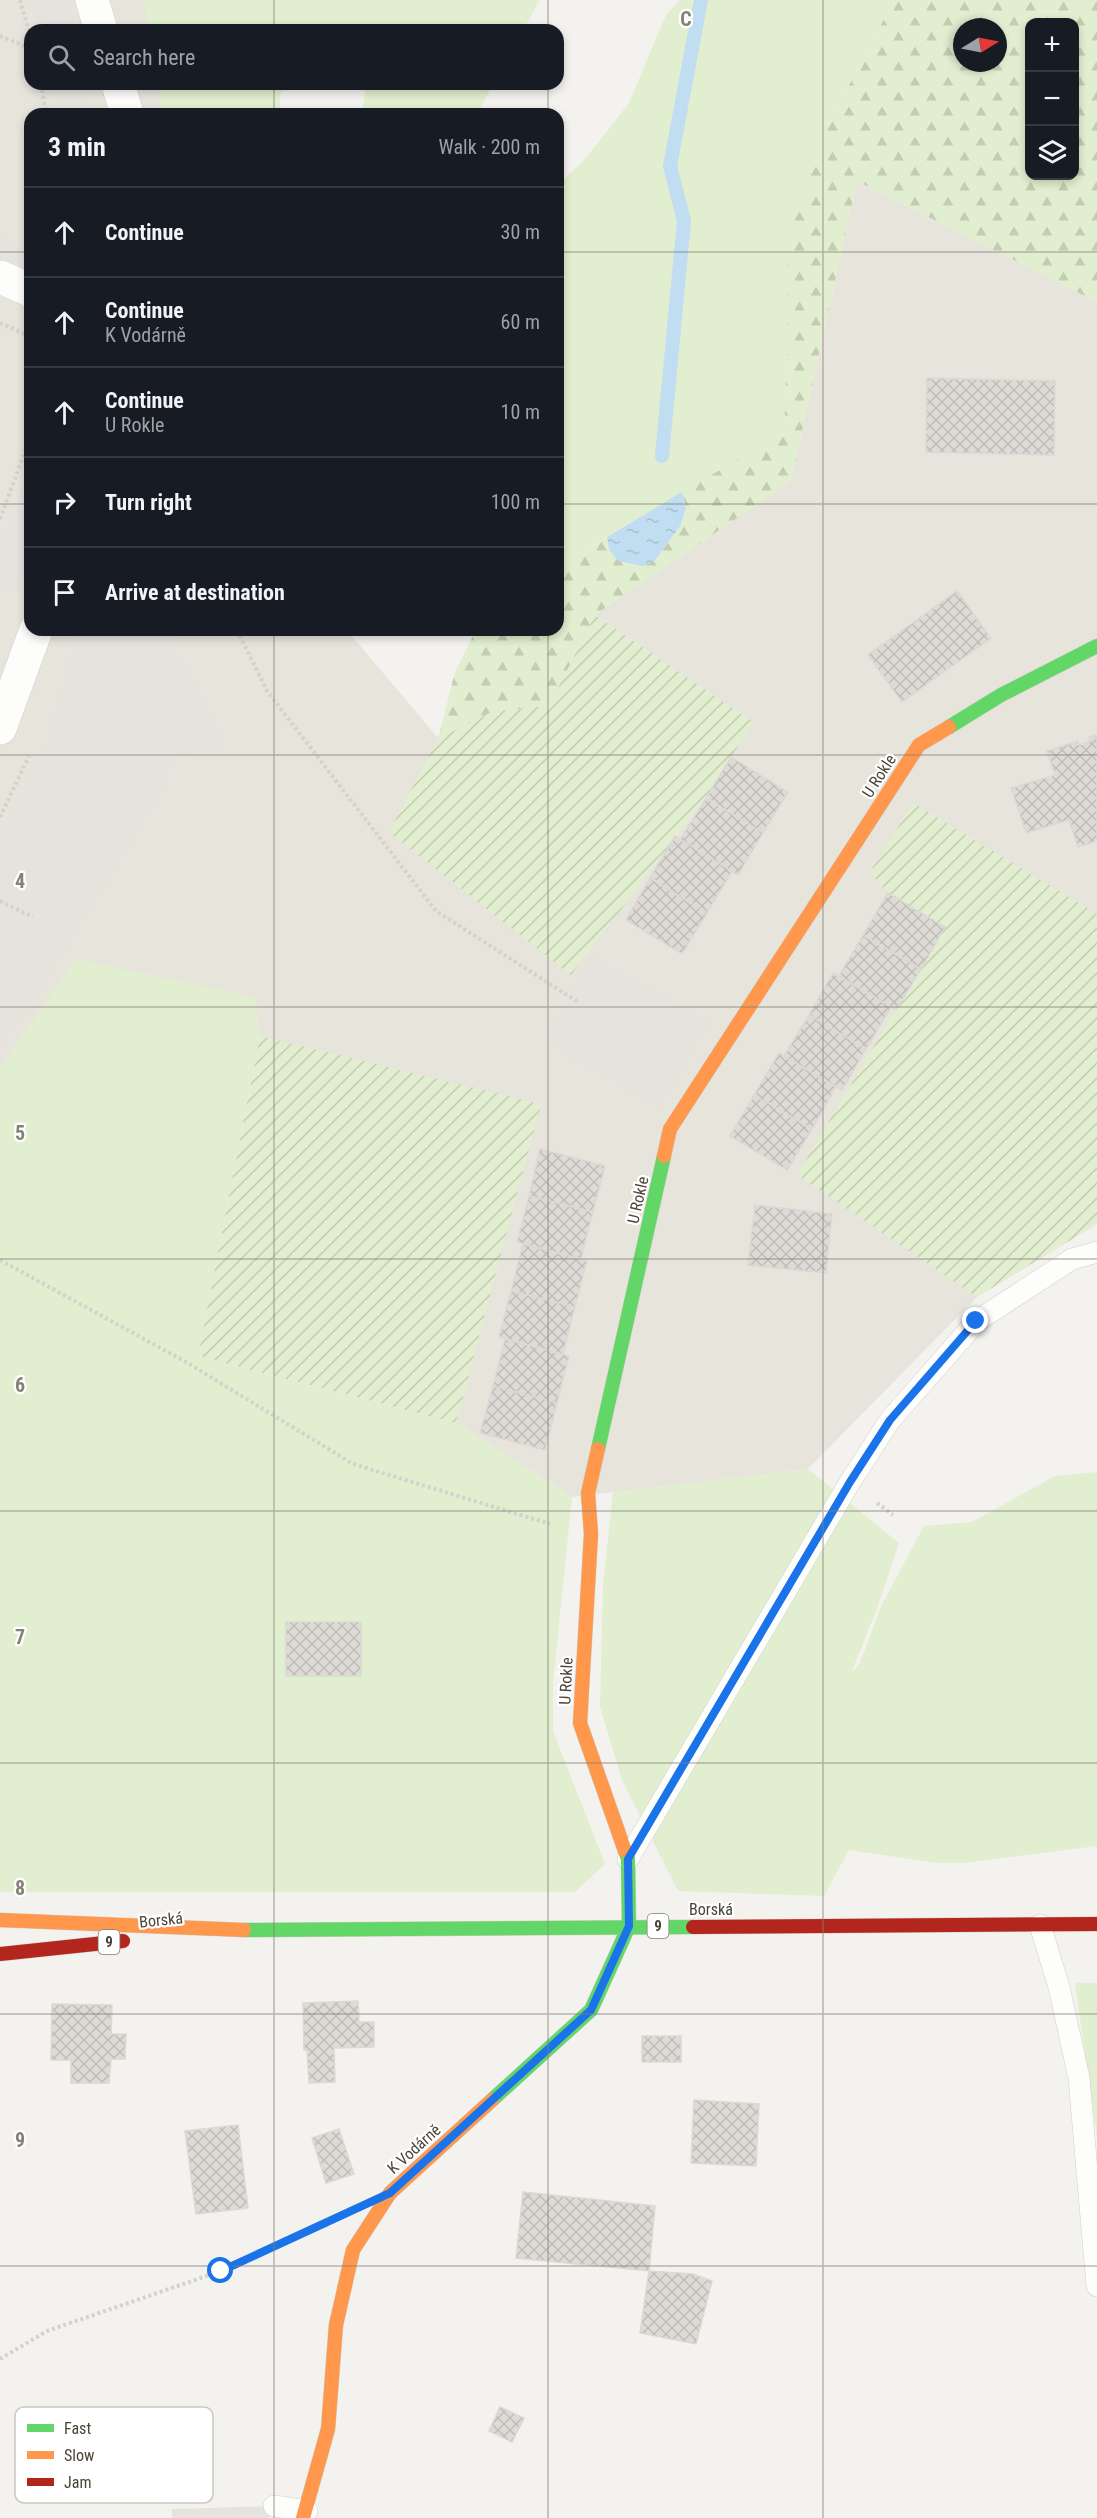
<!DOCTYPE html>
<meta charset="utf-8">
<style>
:root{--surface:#171b24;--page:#242831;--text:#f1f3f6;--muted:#9ea1a6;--line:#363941}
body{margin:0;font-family:"Roboto Condensed",sans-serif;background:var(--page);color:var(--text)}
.controls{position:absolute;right:18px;top:18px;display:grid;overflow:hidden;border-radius:12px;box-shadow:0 3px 9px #0003}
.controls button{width:54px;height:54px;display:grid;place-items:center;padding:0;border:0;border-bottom:2px solid var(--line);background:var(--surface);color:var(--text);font:30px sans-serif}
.compass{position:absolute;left:953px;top:18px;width:54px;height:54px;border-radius:50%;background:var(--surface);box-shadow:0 3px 9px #0003;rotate:80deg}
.stop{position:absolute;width:18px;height:18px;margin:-14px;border:4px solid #1a73e8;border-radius:50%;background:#fff}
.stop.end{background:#1a73e8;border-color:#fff;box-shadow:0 2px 6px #0008}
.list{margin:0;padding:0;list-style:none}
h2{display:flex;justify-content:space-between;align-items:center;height:78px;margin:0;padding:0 24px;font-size:26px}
h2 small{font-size:20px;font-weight:400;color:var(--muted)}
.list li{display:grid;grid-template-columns:39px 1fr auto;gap:18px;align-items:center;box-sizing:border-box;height:90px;padding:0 24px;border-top:2px solid var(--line)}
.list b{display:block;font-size:22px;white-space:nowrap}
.list p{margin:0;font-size:20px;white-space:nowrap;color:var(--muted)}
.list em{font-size:20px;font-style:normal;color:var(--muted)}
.icon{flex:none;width:33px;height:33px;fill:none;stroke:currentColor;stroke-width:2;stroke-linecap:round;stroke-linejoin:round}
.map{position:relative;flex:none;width:1097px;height:2518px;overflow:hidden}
.search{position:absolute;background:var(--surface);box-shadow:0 3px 9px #0003;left:24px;top:24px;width:540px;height:66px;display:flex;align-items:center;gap:15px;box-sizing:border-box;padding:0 21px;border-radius:18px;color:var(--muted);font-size:22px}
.panel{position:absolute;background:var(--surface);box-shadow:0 3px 9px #0003;left:24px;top:108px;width:540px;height:528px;border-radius:18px}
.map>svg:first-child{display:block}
</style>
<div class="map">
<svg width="1097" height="2518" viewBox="0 0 1097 2518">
<defs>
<pattern id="forest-firs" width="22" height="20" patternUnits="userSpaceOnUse" patternTransform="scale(1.5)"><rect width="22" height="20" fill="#e1eecf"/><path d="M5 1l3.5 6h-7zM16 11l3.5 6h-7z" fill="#c3cdb2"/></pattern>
<pattern id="garden-furrows" width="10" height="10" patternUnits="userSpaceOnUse" patternTransform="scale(1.5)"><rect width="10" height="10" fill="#e1eecf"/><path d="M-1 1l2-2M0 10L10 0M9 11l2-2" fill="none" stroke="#c3cdb2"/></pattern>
<pattern id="water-ripples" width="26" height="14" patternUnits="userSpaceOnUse" patternTransform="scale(1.5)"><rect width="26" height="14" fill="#c0ddf1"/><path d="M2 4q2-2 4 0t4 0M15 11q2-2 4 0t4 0" fill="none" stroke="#a6bfcf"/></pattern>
<pattern id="building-cross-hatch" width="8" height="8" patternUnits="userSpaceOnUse" patternTransform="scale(1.5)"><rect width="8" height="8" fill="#dedbd6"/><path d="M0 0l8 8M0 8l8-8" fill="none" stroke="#c0bdb8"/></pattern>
</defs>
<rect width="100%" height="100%" fill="#f4f2ee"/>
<path fill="#e7e4dc" d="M0,0H143L150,30H30V84H160L162,114H30V630H347L438,738L595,615L791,481L857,181L1097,302V1224L977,1297L808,1469L572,1497L456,1423L260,1036L76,959L0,1069Z"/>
<g fill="#e1eecf">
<path d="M143,0H540L523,30H150Z"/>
<path d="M680,0H894L828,125L787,354L784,433L565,561L558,557V185L586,158L629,103L666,15Z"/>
<path d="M160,84H291L280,93V114H162Z"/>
<path d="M366,84H493L477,114H362Z"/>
<path d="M76,959L255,997L260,1036L198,1356L456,1423L572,1497L553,1683V1731L605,1864L575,1892H0V1069Z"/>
<path d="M808,1469L899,1543L878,1606L851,1673L860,1663L881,1606L924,1526L972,1522L1055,1476L1097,1472V1846L964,1863H937L849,1850L824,1896L678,1891L622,1780L600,1707L603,1585L613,1492Z"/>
<path d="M1075,1983H1097V2138Z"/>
</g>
<path fill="url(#forest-firs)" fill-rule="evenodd" d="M894,0H1097V302L857,181L791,481L595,615L549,707L494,711L438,739L455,672L476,630H558V557L565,561L607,537L609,549L654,562L680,526L686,508L682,492L784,433L787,354V241L828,125ZM1030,22H1074V176H1030ZM962,27H998V63H962Z"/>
<g fill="url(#garden-furrows)">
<path d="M595,615L753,722L706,798L571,975L389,832L438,739L494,711L549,706Z"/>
<path d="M913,803L1097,914V1224L977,1297L797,1175L945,927L888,893L870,872Z"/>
<path d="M260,1036L541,1104L456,1423L198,1356Z"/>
</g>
<g fill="#e6e3df">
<path d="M32,0H70L75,30H41Z"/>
<path d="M55,84H85L91,114H59Z"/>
<path d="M0,238L25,249L14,278L0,272Z"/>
<path d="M30,463V552L18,592L0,588V555Z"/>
<path d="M79,630H168L175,651L224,745L173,757L157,797L28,1006L0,1045V843L45,753Z"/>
<path d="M592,957L707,1022L659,1106L546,1041Z"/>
<path d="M274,2506L269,2518H172V2509Z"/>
</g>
<path fill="url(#water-ripples)" d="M682,492L686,508L680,526L654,562L642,566L618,561L609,549L607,537Z"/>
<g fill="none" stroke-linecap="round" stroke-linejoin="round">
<path stroke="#c0ddf1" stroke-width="14" d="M662,456L684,221L670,166L701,0"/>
</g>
<g fill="url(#building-cross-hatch)" stroke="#dcd9d4" stroke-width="1.5">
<path d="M927,378L1055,381L1054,455L926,452Z"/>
<path d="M957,591L991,638L902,702L868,655Z"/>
<path d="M1097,735V841L1078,847L1069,820L1026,833L1011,788L1055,775L1047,751L1078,741L1079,745L1090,741L1089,737Z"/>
<path d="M731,757L788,792L763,833L706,798Z"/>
<path d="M706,798L763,833L738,875L680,840Z"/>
<path d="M675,836L732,871L707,913L650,878Z"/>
<path d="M650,878L707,913L682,954L626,920Z"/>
<path d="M888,893L945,927L921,969L863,935Z"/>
<path d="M863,935L921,969L896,1010L839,976Z"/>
<path d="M833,973L891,1007L866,1049L809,1015Z"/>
<path d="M809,1015L866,1049L842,1090L784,1056Z"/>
<path d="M779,1053L836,1087L812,1129L754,1095Z"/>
<path d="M754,1095L812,1129L787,1170L730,1136Z"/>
<path d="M540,1149L605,1166L593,1212L529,1196Z"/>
<path d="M529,1196L593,1212L581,1259L517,1242Z"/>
<path d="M755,1205L832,1214L826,1273L748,1265Z"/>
<path d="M523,1244L587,1261L575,1307L511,1291Z"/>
<path d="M511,1291L575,1307L563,1354L499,1337Z"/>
<path d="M505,1339L569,1356L557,1403L493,1386Z"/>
<path d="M493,1386L557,1403L545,1450L480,1433Z"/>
<rect x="286" y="1622" width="75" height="54"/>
<path d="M358,2001L359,2022H374V2047L334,2048L335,2082L309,2083L307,2050H304L303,2003Z"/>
<path d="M52,2004L112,2005L111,2034H126L125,2059H111L109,2083H71V2060H51Z"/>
<rect x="642" y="2036" width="39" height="26"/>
<path d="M694,2100L759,2104L756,2166L691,2163Z"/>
<path d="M238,2125L248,2208L196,2214L185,2131Z"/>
<path d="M339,2129L354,2174L326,2183L312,2138Z"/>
<path d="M523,2192L655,2206L649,2271L516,2258Z"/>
<path d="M649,2271L693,2274L712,2281L696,2344L640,2333Z"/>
<path d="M500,2407L524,2418L512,2442L489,2431Z"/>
</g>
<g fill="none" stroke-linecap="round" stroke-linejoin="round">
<defs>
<g id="lane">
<path d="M628,1859L850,1482L890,1420L977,1321L1072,1259L1097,1252"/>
<path d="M1040,1925L1059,1987L1079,2078L1097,2286"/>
<path d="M274,2506L307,2511"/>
</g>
<g id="street">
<path d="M92,0L101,30"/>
<path d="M118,84L127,114"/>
<path d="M0,277L30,290"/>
<path d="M0,728L36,630"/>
</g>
<g id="fast">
<path d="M949,727L1001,695L1097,646"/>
<path d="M598,1449L664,1156"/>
<path d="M244,1930L693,1927"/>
<path d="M492,2100L591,2010L629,1926L628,1859L625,1851"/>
</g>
<g id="slow">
<path d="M664,1156L670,1129L919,745L949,727"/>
<path d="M598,1449L588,1493L591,1534L580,1723L625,1851"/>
<path d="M0,1920L244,1930"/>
<path d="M303,2518L328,2429L336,2325L353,2250L390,2193L492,2100"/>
</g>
<g id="jam">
<path d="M693,1927L1097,1924"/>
<path d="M0,1954L123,1941"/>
</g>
</defs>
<use href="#lane" stroke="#d2d0cb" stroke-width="22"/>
<use href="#street" stroke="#d2d0cb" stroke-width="34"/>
<use href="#fast" stroke="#d3cfc5" stroke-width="15"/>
<use href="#slow" stroke="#d3cfc5" stroke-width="15"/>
<use href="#jam" stroke="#d3cfc5" stroke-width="15"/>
<g stroke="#d3d2cc" stroke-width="4" stroke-dasharray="3 3" stroke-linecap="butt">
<path d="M20,0L30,35"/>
<path d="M0,36L30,48"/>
<path d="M41,84L46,114"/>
<path d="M0,323L23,333L30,339"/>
<path d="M0,519L30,437"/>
<path d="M237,630L267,691L436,911L578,1002"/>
<path d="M0,817L29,756"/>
<path d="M0,901L33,917"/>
<path d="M0,1260L186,1362L353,1464L550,1524"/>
<path d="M877,1503L893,1515"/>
<path d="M0,2359L47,2331L221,2271L322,2225"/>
</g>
<use href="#lane" stroke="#fdfdfc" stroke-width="21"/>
<use href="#street" stroke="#fdfdfc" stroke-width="33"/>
<use href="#fast" stroke="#63d668" stroke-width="14"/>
<use href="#slow" stroke="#ff974d" stroke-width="14"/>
<use href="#jam" stroke="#b3261e" stroke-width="14"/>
</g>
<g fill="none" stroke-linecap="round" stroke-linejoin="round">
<path stroke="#1a73e8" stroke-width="8" d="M221,2271L390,2193L591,2010L629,1926L628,1859L850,1482L890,1420L976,1321"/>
</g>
<path fill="none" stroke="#868178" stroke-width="1.5" stroke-opacity="0.55" d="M274,0V30M548,0V30M823,0V2518M274,84V114M548,84V114M0,252H30M558,252H1097M0,504H30M558,504H1097M274,630V2518M548,630V2518M0,755H1097M0,1007H1097M0,1259H1097M0,1511H1097M0,1763H1097M0,2014H1097M0,2266H1097"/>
<g text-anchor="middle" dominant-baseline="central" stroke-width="4.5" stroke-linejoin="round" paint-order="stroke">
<g fill="#fff" stroke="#817c74" stroke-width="1.5">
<rect x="647.5" y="1914" width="21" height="24" rx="4.5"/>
<rect x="98.5" y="1930" width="21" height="24" rx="4.5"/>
</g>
<g font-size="15" font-weight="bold" fill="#4b4439">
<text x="658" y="1926">9</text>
<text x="109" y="1942">9</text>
</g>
<g font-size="16" fill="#4b4439" stroke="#fff">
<text transform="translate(879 776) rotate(-57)">U Rokle</text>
<text transform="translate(638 1200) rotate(-77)">U Rokle</text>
<text transform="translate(566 1681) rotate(-87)">U Rokle</text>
<text x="711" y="1909">Borská</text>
<text transform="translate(161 1920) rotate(-6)">Borská</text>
<text transform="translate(414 2149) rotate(-42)">K Vodárně</text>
</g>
</g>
<rect x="15" y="2407" width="198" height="96" rx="9" fill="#fff" stroke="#c9c7c4" stroke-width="1.5"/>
<rect x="27" y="2424" width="27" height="8" fill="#63d668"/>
<rect x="27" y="2451" width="27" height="8" fill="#ff974d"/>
<rect x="27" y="2478" width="27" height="8" fill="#b3261e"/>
<g font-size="16" fill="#4b4439">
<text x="64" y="2434">Fast</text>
<text x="64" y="2461">Slow</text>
<text x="64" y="2488">Jam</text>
</g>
<g font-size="20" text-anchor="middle" font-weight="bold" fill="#868178" stroke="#fff" stroke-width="4.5" stroke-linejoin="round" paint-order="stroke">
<text x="686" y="26">C</text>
<text x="20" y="888">4</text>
<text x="20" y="1140">5</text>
<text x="20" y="1392">6</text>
<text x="20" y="1644">7</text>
<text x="20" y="1895">8</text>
<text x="20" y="2147">9</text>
</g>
</svg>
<div class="controls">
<button>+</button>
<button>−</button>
<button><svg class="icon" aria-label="layers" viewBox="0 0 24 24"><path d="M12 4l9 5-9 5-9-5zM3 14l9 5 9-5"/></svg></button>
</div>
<svg class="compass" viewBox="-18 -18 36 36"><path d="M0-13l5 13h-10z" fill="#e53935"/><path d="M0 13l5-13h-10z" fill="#9ea1a6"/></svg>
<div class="stop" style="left:221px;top:2271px"></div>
<div class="stop end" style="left:976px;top:1321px"></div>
<div class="search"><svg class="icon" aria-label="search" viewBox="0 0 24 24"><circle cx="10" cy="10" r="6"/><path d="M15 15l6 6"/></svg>Search here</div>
<section class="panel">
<h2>3 min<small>Walk · 200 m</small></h2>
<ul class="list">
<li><svg class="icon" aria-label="ahead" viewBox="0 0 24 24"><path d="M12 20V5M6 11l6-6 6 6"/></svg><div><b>Continue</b></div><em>30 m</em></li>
<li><svg class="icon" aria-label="ahead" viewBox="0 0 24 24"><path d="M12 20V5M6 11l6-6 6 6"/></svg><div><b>Continue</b><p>K Vodárně</p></div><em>60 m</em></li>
<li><svg class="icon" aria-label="ahead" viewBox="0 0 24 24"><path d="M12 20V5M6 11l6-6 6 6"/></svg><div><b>Continue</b><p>U Rokle</p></div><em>10 m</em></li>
<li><svg class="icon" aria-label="right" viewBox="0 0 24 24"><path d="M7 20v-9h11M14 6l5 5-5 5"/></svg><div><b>Turn right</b></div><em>100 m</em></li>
<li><svg class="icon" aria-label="arrive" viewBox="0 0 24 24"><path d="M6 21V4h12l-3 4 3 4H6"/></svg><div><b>Arrive at destination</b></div></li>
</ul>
</section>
</div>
